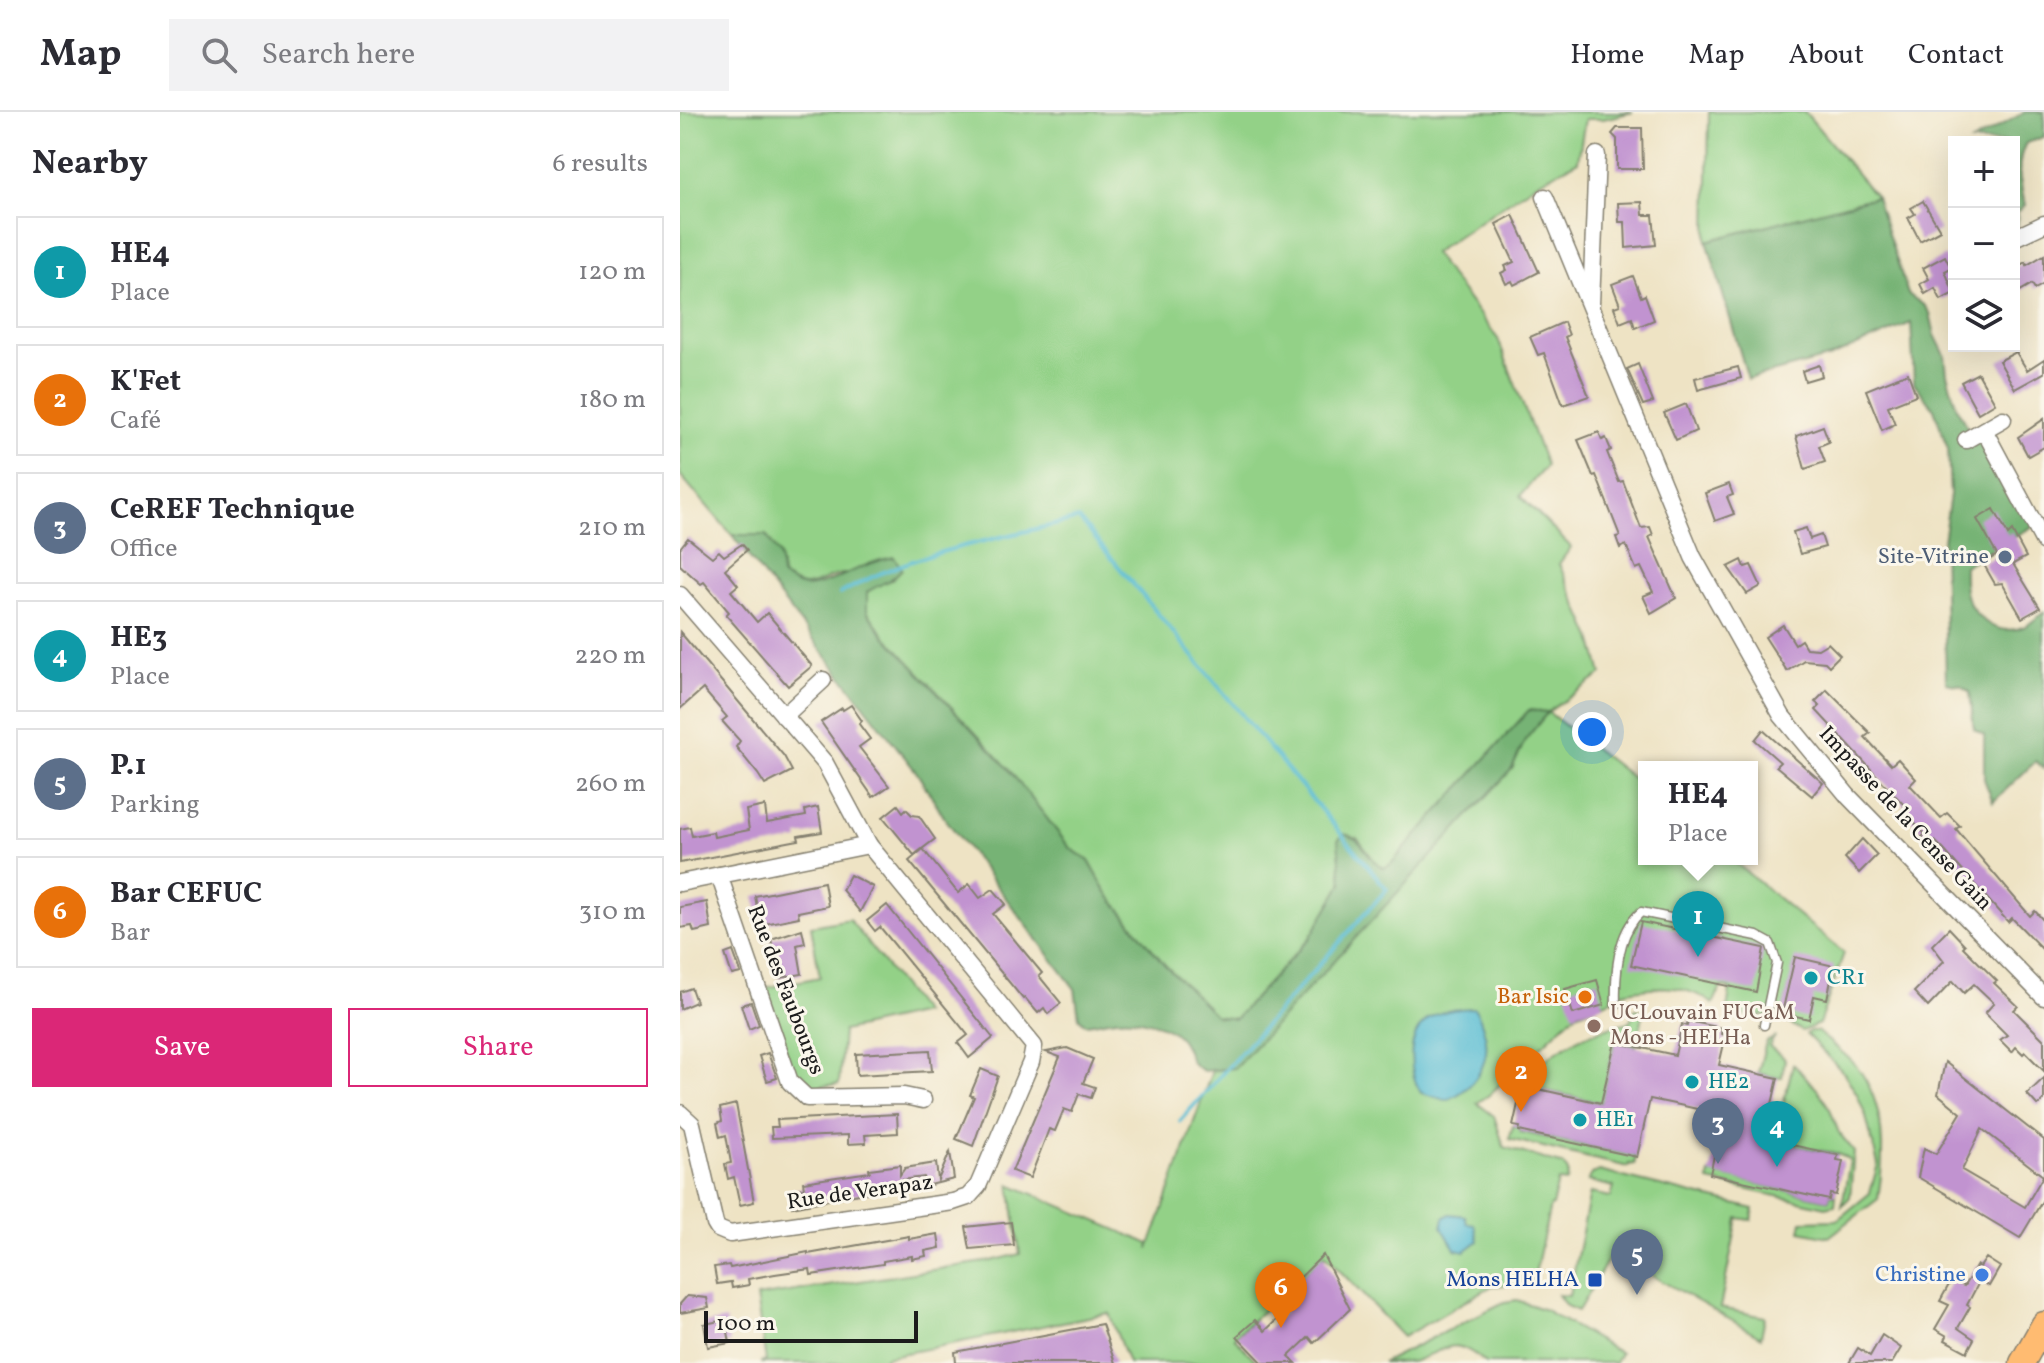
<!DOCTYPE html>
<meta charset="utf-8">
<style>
:root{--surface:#fff;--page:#f2f2f3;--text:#2b2b33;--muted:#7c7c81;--line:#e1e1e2;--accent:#db2777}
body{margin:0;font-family:Vollkorn,serif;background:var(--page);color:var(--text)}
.controls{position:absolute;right:24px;top:24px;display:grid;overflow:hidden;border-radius:0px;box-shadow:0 8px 32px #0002}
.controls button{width:72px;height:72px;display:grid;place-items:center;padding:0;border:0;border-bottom:2px solid var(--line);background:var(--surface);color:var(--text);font:40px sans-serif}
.scale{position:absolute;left:24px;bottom:20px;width:214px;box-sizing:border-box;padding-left:8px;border:4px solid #1c1c1c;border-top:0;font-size:22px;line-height:28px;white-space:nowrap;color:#1c1c1c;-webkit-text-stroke:6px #fbf7ec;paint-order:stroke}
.you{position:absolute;left:912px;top:620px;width:28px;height:28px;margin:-20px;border:6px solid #fff;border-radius:50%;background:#1a73e8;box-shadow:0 0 0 12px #1a73e833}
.badge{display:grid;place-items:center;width:52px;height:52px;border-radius:50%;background:var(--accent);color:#fff;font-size:26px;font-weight:700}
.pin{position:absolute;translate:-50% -66px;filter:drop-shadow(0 2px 4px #0008)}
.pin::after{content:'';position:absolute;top:42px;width:28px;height:24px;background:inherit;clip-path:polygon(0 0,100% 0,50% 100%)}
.popup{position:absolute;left:958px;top:649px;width:120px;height:104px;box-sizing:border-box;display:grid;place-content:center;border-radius:0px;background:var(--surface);filter:drop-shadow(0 2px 6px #0005);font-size:26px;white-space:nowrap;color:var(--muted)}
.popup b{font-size:30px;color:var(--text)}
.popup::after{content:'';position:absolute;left:50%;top:100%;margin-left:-16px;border:16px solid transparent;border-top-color:var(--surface)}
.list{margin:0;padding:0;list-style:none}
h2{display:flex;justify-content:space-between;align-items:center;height:104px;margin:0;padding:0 32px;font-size:34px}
h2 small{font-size:26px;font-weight:400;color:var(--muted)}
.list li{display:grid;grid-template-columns:52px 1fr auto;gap:24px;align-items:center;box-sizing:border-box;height:112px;margin:0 16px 16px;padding:0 16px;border:2px solid var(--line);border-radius:0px}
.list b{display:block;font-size:30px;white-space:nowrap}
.list p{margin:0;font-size:26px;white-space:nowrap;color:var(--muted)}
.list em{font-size:26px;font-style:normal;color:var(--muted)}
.actions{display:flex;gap:16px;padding:24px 32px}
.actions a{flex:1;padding:18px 0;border:2px solid var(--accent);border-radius:0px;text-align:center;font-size:28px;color:var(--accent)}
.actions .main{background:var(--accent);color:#fff}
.icon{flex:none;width:44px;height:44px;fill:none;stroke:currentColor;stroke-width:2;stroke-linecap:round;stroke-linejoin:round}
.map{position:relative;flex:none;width:1364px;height:1251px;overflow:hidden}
header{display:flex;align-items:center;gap:48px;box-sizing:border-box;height:112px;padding:0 40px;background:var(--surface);border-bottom:2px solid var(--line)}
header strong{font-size:38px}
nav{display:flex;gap:44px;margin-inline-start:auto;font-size:28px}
.search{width:560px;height:72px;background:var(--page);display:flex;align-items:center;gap:20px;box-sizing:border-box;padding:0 28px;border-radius:0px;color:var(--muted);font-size:30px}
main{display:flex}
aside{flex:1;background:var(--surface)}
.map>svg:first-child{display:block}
</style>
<header>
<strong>Map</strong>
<div class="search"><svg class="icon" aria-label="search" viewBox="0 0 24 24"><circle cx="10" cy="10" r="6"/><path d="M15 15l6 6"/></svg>Search here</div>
<nav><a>Home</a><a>Map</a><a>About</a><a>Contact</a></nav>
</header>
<main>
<aside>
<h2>Nearby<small>6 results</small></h2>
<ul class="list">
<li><span class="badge" style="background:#0f9aa8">1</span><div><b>HE4</b><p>Place</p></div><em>120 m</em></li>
<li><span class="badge" style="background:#e8710a">2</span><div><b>K'Fet</b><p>Café</p></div><em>180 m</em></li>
<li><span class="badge" style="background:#5c6f8a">3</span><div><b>CeREF Technique</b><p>Office</p></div><em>210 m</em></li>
<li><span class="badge" style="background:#0f9aa8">4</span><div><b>HE3</b><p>Place</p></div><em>220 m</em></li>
<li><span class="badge" style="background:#5c6f8a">5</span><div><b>P.1</b><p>Parking</p></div><em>260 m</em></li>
<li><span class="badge" style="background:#e8710a">6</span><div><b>Bar CEFUC</b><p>Bar</p></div><em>310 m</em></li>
</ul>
<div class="actions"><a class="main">Save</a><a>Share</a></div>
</aside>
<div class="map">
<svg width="1364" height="1251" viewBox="0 0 1364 1251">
<rect width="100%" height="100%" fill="#fbf7ec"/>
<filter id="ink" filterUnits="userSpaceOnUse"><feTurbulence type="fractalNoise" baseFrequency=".0125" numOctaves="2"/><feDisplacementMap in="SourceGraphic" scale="16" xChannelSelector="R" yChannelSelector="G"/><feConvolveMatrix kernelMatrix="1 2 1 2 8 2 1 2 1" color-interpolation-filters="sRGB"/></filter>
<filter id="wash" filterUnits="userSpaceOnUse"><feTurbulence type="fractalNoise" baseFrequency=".006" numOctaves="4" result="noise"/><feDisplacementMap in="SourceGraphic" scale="32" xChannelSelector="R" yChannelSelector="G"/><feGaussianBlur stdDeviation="1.8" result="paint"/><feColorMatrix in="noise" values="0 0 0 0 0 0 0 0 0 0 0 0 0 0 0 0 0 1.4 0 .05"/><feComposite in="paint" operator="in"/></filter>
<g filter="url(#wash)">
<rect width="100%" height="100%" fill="#eee3c4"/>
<g fill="#93d187" stroke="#587652" stroke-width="2">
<path d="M0,0H953L923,7H905L898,49L858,70L753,141L818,227L866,354L840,384L891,435L879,452L912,526L922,562L868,600L964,675V747H1051L1164,841L1139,912L1122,919L1105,909L1082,903L1076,906L1047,899L1050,877L1041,875L1033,892C1004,870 972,874 938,881L947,813L931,888L894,903L809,983L797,991L814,1004L824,1035L884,1053L888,1060L887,1070L878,1069L872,1094H870L853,1171L812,1174L723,1225L645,1143L554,1225L578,1251H448L429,1201L205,1245L206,1251H80L86,1249L76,1185L311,1149L340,1142L330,1072L470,1132L469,1137L532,959L555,955L832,657L845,628L867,600L849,598L711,752L704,756L698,753L677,726L662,772L630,826L555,907L536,904L484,852L427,781L409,749L390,736L326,654L205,524L187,499V480L199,472L214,467C198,466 177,460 162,462C134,467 132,485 102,464L99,443L86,423H52L0,363Z"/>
<path d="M1029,0H1125L1196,85L1027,129Z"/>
<path d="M169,807L243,901L163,919L159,972L142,974V978L127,979L115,967L85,876L140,865L131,814Z"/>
<path d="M955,897L964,899L956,934L935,930L922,991L849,975C851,969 853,962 857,957C877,932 920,916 950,910Z"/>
<path d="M1130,919H1137C1150,931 1167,942 1178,956C1206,994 1205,1043 1198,1087L1149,1125L1120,1119L1122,1109L1157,1108L1190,1081L1198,1052L1186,1005L1177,982L1164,961L1126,922Z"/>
<path d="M1094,926L1089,934L1105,947L1102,965L1099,966L1078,961L1086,930Z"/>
<path d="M1113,952L1137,977L1150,997L1159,1021L1174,1039L1170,1085L1162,1094L1170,1048L1158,1042L1094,1030Z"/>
<path d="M833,1014L840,1015V1020L956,1044L954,1053L949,1052L948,1055L829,1027Z"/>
<path d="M919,1059L1074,1097L1072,1108L1058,1106L1040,1196L1085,1205L1081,1225L932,1141L898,1199L886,1194L878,1183L889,1184L910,1081L931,1085L934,1075L908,1069L912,1062Z"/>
<path d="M1030,1061L1149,1088L1150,1083H1156L1155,1093L1146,1095L1029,1069Z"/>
<path d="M837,1188L865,1198L940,1241L935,1251H806C773,1223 769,1236 735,1249C726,1251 713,1251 702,1251L824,1190Z"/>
</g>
<g fill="#76b374" stroke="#496848" stroke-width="2">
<path d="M1345,0H1364V25L1346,31C1335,51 1340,71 1345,93L1337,101L1338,114L1334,116V30H1292Z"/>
<path d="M1196,85L1228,182L1245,194L1250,201L1255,223L1265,243L1267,262L1277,296L1289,318H1304L1355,413L1284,454C1284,464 1283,477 1287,486C1296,508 1319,525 1343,515C1351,512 1358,504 1364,500V657L1356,649L1313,690L1304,667V623L1294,617L1290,580L1281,574L1266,571L1263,429L1270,383L1268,337L1254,297L1234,271L1231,211L1151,245L1068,267L1027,129Z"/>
<path d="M52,423H86L99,443L102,464C112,471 121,477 133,474C159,469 183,450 214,445L222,457C212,469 200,472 187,480V500L205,524L326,654L390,736L409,749L427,781L484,852L536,904L555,907L630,826L662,772L658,728L663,722C685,725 686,748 704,756L711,752L849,598L868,600L845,628L832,657L555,956L524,959C505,950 512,944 502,929C491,912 455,905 437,907C426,908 416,911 405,912L399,905L395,877L264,705L237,661Z"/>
</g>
<g fill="#54bbd2" stroke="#386c77" stroke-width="2">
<path d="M794,896C800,903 801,910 804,919C813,949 795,977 766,988L741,981C729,962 726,927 745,910C757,898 778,897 794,896Z"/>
<path d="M770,1102L785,1104L787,1111L794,1112L798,1129L785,1139L775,1137L762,1115L764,1106Z"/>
</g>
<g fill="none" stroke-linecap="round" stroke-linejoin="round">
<path stroke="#54bbd2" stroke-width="4" d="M160,482C232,439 318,427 399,407L707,777L500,1009"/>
</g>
<g id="blocks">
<g fill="#c193d0" fill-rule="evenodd">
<path d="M937,16H962L963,57H937V27L932,22Z"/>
<path d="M1243,89L1260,118L1240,129L1228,106L1235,102L1231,96Z"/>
<path d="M962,90L963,103H973L976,133L946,136L945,110H939L938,91Z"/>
<path d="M833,103L859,160L834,173L832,169L826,172L821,161L827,158L825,154L834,150L816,112Z"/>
<path d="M1364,143V172L1355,177L1352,172L1340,179L1334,168V156L1346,150L1347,153Z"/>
<path d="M1265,144L1271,156L1265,159L1274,181L1261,188L1255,176L1245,182L1240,172L1249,167L1243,156Z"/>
<path d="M953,164L961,185L965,183L974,208L955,216L952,206L940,211L934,195L940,193L932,172Z"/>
<path d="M884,210L889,223L885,225L909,284L883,293L864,241L858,243L850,225Z"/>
<path d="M1336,240L1347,258L1364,247V261L1335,277L1319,249Z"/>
<path d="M958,252L973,290L963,293L947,257Z"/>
<path d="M1139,253L1142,264L1125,269L1122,259Z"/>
<path d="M1058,255L1061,266L1018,278L1015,266Z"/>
<path d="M1228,261L1236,283L1208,294L1215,312L1202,318L1186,278Z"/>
<path d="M1298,261L1315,291L1298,301L1281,270Z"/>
<path d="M1006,292L1016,319L996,328L984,301Z"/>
<path d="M1364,307V335L1348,344L1338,325Z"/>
<path d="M1143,314L1149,330L1139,334L1145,350L1125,357L1116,324Z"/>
<path d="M919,320L922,328L926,326L931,338L927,340L939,370L943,369L961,416L970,415L973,423L969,425L996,486L971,501L963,484L973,480L961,455L956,457L946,433L940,436L936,425L940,424L916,363L913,364L898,328Z"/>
<path d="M1049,372L1053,383L1047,385L1054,402L1035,409L1025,381Z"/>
<path d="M1314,397L1328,423L1332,419L1346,445L1333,452L1360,496L1342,506L1322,471L1315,472L1303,451L1317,443L1297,407Z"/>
<path d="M1126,416L1130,427L1141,423L1145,435L1120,442L1113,420Z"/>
<path d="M8,426L32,445L39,439L44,444L62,432L67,438L45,457L58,473L51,479L77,510L87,501L132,554L108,574L46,503L49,500L24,470L21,472L0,453V436Z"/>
<path d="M1062,448L1065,455L1071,453L1081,474L1067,482L1048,455Z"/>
<path d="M1103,513L1115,532L1121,528L1126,536L1138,537L1148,531L1160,543L1149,554L1145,550L1124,548L1107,559L1085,525Z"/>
<path d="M0,520L104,644L112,659L85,673L78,662L56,635L60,629L42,609L47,605L23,577L0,597Z"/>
<path d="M1147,578L1190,621L1185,625L1211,653L1218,647L1236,667L1230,673L1261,706L1267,701L1280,714L1276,717L1350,804L1355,799L1364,809V839L1332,806L1328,810L1263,737L1255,729L1250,734L1242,725L1245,722L1222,698L1226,695L1136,598L1140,594L1135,590Z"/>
<path d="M171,593L182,609L179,612L190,627L179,635L209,674L193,685L141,610L162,596L163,598Z"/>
<path d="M1083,618L1143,671L1132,684L1096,654L1100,650L1075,628Z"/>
<path d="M218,693L223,700L226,697L232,703L239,704L255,727L234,743L203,705Z"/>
<path d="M85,694L87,711L126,704L125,698L138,695L142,720L118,724L119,728L113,729L0,751V717L10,715L12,724L33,720L34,725L69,718L66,698Z"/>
<path d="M1182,727L1197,743L1179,761L1165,746Z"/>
<path d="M243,737L278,781L289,772L300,786L313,777L326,792L313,802L362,861L359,864L381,891L368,902L364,896L358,901L345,886L343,887L229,749Z"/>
<path d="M170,763L193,775L180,800L162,778Z"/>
<path d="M144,770L148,794L118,800L119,805L80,813L75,784Z"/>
<path d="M27,790L31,816L14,820L12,814L0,816V795Z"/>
<path d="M207,793L313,926L289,946L278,931L288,923L200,815L195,819L187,809Z"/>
<path d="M961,810L1084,836L1076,880L951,853Z"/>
<path d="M1269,816L1285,833L1283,835L1317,869L1314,871L1338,894L1334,898L1364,928V959L1345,940L1343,942L1336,935L1332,940L1320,928L1327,923L1305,901L1314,891L1294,872L1284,881L1273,869L1248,895L1234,880L1264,849L1252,833Z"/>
<path d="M122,817L125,831L117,833L122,862L99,866L91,827Z"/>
<path d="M53,839L61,861L52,863L45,842Z"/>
<path d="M1115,845L1154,854L1147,887L1134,884L1129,907L1102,901Z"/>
<path d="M917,868L924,893L893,902L885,877Z"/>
<path d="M11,876L16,890L0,897V880Z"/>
<path d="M71,890L79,913L69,917L61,893Z"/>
<path d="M1008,909L1042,916L1041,922L1046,923L1039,953L1098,966L1084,1027L1158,1043L1157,1048L1163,1049L1156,1083L1150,1082L1149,1088L1030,1062L1043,1003L1004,994L970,987L957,1045L839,1019L840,1015L833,1014L841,979L847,980L849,975L921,991L935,930L995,943L1002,912L1007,914Z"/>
<path d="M387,936L413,947L403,971L415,975L411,986L399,982L392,1000L384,997L375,1019L369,1017L350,1066L332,1059L380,945L366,940Z"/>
<path d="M250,938L252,959L177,963L176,942Z"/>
<path d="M88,941L97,966L87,969L79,944Z"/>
<path d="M1265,950L1364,1028V1086L1340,1126L1238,1065L1244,1036L1256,1042L1281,1001L1258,982ZM1302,1017L1363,1064L1345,1095L1282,1058Z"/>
<path d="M301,957L318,964L293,1034L276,1027L294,985L290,983Z"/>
<path d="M1364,966V988L1358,994L1347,982Z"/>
<path d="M56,992L74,1090L60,1093L54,1065L48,1067L45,1052L51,1051L46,1023L40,1025L37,1011L42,1009L40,996Z"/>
<path d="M217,1002L218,1021L185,1023L186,1031L168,1032V1023L92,1026L91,1015H98L97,1008Z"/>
<path d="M270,1040L274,1067L246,1074L244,1065L220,1068L221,1078L184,1081L112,1095L109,1078L124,1076L123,1070L190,1060L189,1057L220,1053V1063L225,1056L256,1051L258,1068Z"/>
<path d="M331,1110L334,1133L290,1137L286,1115Z"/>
<path d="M258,1122L260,1136L245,1139L246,1144L232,1147V1144L203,1149V1152L131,1163L130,1157L95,1162L68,1167L69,1173L52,1176L51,1170L37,1172L34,1155L49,1153L50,1156L128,1140V1142L229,1124V1127Z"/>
<path d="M643,1143L670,1197L634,1231L629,1225L609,1244L616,1251H583L557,1224L575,1208L585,1219L605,1200L595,1190Z"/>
<path d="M1306,1146L1320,1155L1309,1174L1301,1169L1298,1172L1287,1193L1290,1195L1278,1216L1294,1227L1287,1240L1265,1228L1267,1224L1255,1217L1269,1193L1260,1189L1271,1169L1284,1174L1297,1153L1300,1155Z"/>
<path d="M7,1184L27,1186L29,1196L0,1201V1192Z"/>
<path d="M46,1208L50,1231L28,1235L24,1212Z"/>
<path d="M422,1212L435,1251H276L275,1240Z"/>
<path d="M1202,1223L1221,1236L1212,1251H1169L1178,1236L1190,1244Z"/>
</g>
</g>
</g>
<g filter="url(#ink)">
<use href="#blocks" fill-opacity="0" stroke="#858070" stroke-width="2"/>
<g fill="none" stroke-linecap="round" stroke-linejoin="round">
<defs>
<path id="service" d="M936,893C935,862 937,821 961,800L1077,824L1090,831L1097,851L1084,913"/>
<g id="minor">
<path d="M865,85L1013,445L1102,604L1168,684L1364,885"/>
<path d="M1334,126L1364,112"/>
<path d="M911,192L917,43"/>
<path d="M1304,318L1364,430"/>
<path d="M1286,328L1323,307"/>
<path d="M0,483L145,651L189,733L354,934L351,950L298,1074L288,1085L273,1090L50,1122L38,1117L35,1112L12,1012L0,1001"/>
<path d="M104,604L143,568"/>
<path d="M39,763L110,970L127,986L224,984L243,988"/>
<path d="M0,771L189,733"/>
</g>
<path id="primary" d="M1342,1251L1364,1212"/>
</defs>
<use href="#service" stroke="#858070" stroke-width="11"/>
<use href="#minor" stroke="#858070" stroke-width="19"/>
<use href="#primary" stroke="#858070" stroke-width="27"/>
<use href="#service" stroke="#fff" stroke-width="8"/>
<use href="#minor" stroke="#fff" stroke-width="16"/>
<use href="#primary" stroke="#ffbb71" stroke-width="24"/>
</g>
</g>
<circle fill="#5c6f8a" stroke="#fbf7ec" stroke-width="3" cx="1325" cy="445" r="8"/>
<g fill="#0f9aa8" stroke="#fbf7ec" stroke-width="3">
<circle cx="1131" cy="866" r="8"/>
<circle cx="1012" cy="970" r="8"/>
<circle cx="900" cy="1008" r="8"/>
</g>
<circle fill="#e8710a" stroke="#fbf7ec" stroke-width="3" cx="905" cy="885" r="8"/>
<circle fill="#8d6e63" stroke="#fbf7ec" stroke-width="3" cx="914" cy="914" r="8"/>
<circle fill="#3f7fe0" stroke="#fbf7ec" stroke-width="3" cx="1302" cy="1163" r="8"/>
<rect fill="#1a4fb4" stroke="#fbf7ec" stroke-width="3" x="907" y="1160" width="16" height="16" rx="4"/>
<g text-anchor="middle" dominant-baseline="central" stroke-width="6" stroke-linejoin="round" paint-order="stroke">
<g font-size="22" fill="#4e5e75" stroke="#fbf7ec" text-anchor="end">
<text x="1309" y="445">Site-Vitrine</text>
</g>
<g font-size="22" fill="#1c1c1c" stroke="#fbf7ec">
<text transform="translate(1225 707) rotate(47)">Impasse de la Cense Gain</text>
<text transform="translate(105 878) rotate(69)">Rue des Faubourgs</text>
<text transform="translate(180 1081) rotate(-8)">Rue de Verapaz</text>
</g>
<g font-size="22" fill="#0d838f" stroke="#fbf7ec" text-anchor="start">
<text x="1147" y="866">CR1</text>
<text x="1028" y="970">HE2</text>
<text x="916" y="1008">HE1</text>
</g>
<g font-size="22" fill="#c56008" stroke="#fbf7ec" text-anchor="end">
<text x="889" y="885">Bar Isic</text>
</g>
<g font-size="22" fill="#785e54" stroke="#fbf7ec" text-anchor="start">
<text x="930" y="901">UCLouvain FUCaM<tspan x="930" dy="25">Mons - HELHa</tspan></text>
</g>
<g font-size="22" fill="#366cbe" stroke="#fbf7ec" text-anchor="end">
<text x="1286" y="1163">Christine</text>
</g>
<g font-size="22" fill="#164399" stroke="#fbf7ec" text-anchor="end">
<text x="899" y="1168">Mons HELHA</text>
</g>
</g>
</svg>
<div class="controls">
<button>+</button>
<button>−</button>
<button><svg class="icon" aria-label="layers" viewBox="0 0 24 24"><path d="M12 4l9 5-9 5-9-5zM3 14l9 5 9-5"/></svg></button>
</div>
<div class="scale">100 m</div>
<div class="you"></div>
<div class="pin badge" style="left:1018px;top:845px;background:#0f9aa8">1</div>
<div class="popup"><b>HE4</b>Place</div>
<div class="pin badge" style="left:841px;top:1000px;background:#e8710a">2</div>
<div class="pin badge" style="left:1038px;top:1052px;background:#5c6f8a">3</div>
<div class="pin badge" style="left:1097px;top:1055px;background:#0f9aa8">4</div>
<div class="pin badge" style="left:957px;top:1183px;background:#5c6f8a">5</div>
<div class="pin badge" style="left:601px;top:1216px;background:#e8710a">6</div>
</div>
</main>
